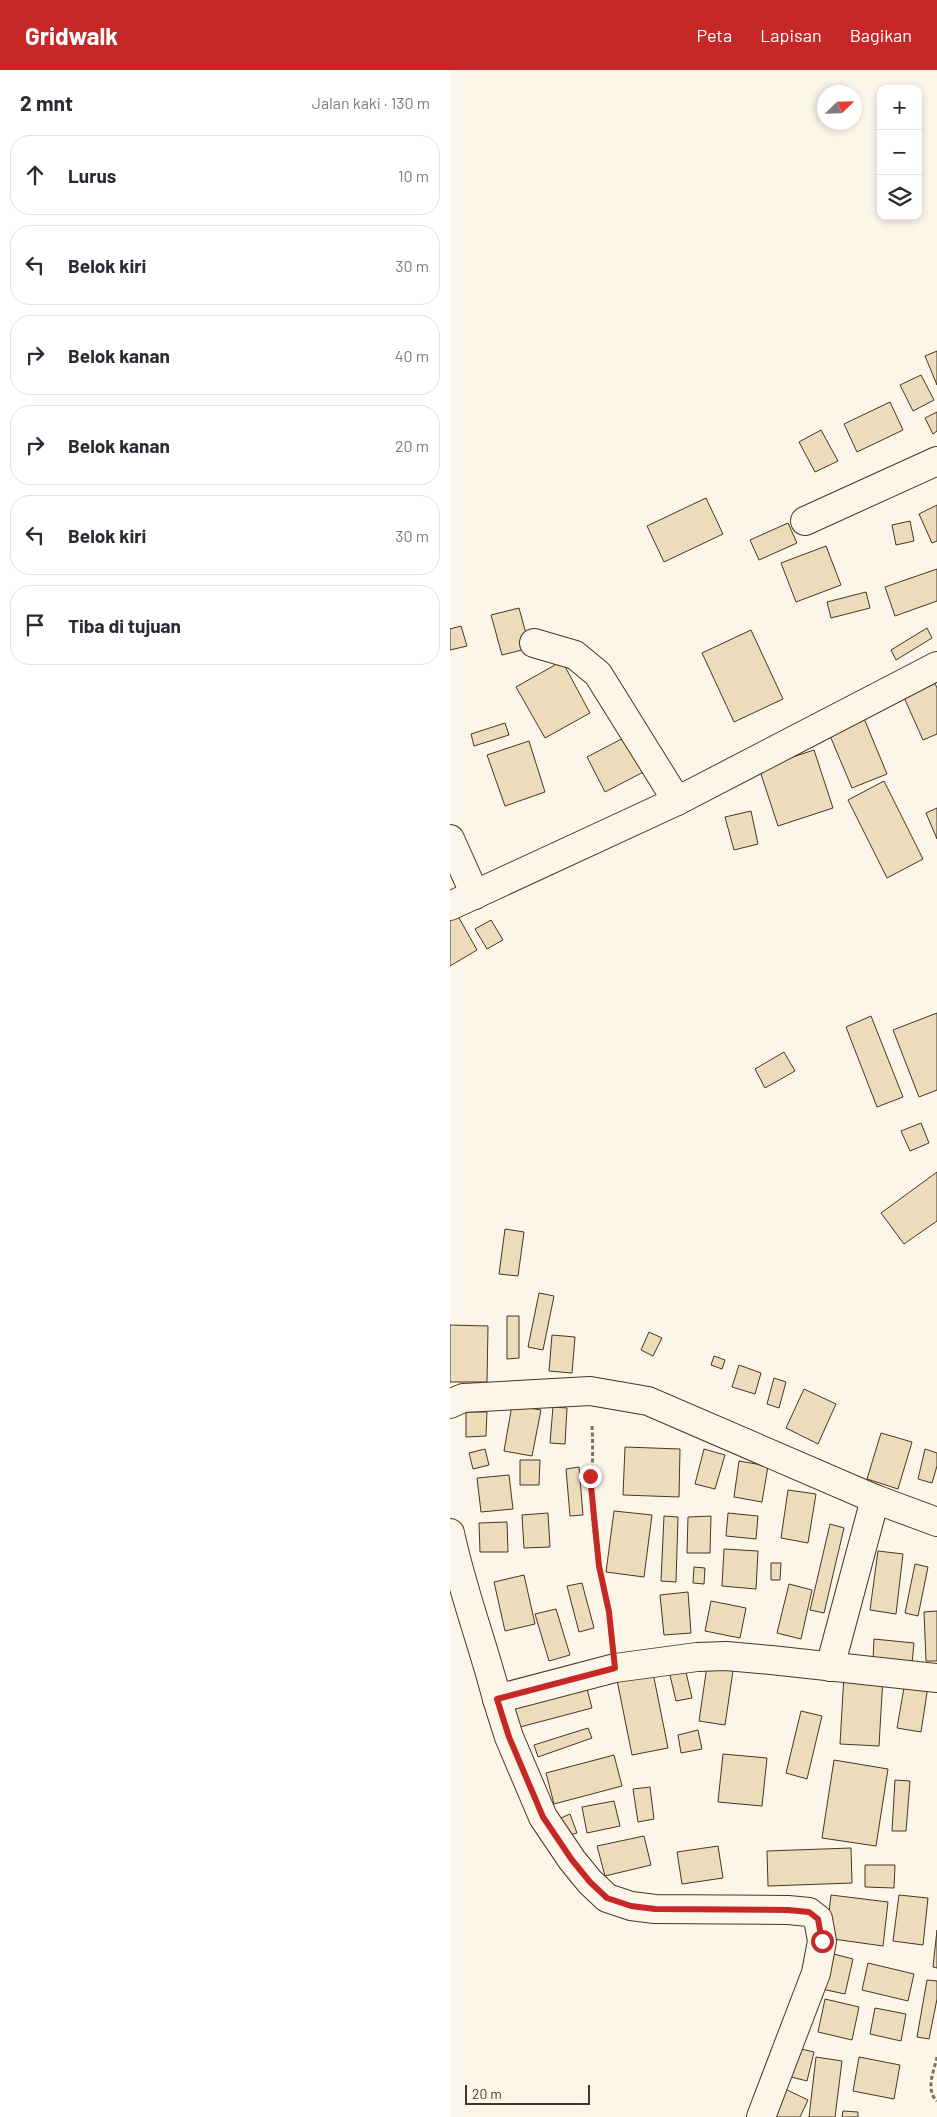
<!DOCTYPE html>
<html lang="id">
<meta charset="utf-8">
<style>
:root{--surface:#fff;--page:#f7f7f7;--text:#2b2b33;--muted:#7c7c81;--line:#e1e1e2;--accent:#c62828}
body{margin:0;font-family:Barlow,sans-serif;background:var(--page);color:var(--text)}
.controls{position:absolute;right:15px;top:15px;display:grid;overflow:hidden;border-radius:10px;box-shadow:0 2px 8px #0003}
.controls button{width:45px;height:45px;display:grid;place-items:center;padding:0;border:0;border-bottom:1px solid var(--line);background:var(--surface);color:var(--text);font:25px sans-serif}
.compass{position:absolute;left:367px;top:15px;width:45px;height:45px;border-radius:50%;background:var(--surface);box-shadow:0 2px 8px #0003;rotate:67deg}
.scale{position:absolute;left:15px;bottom:12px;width:125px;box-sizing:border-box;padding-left:5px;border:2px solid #4a3520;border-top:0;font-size:14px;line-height:18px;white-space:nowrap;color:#4a3520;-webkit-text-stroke:4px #fbf6e9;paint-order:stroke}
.stop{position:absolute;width:15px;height:15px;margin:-11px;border:4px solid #c62828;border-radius:50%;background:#fff}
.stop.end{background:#c62828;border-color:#fff;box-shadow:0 1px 5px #0008}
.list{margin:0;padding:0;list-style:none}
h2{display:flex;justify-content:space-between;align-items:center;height:65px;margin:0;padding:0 20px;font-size:21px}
h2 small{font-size:16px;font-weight:400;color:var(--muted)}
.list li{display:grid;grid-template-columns:32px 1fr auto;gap:15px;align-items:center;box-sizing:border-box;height:80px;margin:0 10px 10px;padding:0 10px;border:1px solid var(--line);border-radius:20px}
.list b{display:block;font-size:19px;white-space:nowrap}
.list em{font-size:16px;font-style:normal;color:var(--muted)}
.icon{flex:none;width:28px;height:28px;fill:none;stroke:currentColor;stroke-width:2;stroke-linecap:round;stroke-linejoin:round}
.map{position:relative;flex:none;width:487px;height:2047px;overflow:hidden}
header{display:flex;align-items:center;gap:30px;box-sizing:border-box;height:70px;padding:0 25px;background:var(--accent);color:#fff}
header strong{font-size:24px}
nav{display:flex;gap:28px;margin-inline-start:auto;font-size:18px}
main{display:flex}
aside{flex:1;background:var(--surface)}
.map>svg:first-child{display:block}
</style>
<header>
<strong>Gridwalk</strong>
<nav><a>Peta</a><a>Lapisan</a><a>Bagikan</a></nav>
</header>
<main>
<aside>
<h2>2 mnt<small>Jalan kaki · 130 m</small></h2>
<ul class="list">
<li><svg class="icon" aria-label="ahead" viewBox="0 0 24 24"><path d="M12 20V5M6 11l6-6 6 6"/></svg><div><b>Lurus</b></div><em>10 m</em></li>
<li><svg class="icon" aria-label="left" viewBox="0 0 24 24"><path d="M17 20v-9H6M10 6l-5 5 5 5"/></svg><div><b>Belok kiri</b></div><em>30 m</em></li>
<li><svg class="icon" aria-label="right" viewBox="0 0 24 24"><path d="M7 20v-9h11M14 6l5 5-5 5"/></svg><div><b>Belok kanan</b></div><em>40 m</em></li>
<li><svg class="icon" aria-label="right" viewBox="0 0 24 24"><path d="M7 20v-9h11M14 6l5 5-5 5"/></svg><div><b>Belok kanan</b></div><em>20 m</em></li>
<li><svg class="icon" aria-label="left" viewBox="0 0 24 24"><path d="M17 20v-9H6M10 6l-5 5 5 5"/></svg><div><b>Belok kiri</b></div><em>30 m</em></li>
<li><svg class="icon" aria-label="arrive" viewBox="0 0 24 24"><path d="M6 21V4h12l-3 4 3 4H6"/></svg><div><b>Tiba di tujuan</b></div></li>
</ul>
</aside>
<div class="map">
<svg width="487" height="2047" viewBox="0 0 487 2047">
<rect width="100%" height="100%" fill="#fbf6e9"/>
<g fill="#ecdcbc" stroke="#4a3520">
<path d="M487,281V315L475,286Z"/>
<path d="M471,305L484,330L463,341L450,315Z"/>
<path d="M440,332L453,360L407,382L394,354Z"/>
<path d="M487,342V361L483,364L475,348Z"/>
<path d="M371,360L388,391L365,402L349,372Z"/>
<path d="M256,428L273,464L214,492L197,456Z"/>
<path d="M487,435V471L482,473L469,444Z"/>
<path d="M460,451L464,471L446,475L442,455Z"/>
<path d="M338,453L347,473L309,490L300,470Z"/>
<path d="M376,476L391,515L346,532L331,493Z"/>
<path d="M487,499V531L445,546L435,517Z"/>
<path d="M416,522L420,538L381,548L377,532Z"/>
<path d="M69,538L80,578L52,585L41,545Z"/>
<path d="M11,556L17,576L0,580V559Z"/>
<path d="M477,558L482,568L446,590L441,580Z"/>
<path d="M301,560L333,629L284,652L252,583Z"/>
<path d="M112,591L140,643L95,668L66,617Z"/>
<path d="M483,609L487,618V664L473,670L452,623Z"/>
<path d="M413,646L437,704L402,718L378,661Z"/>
<path d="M55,653L59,665L24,676L21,664Z"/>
<path d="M183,663L201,698L155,722L137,687Z"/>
<path d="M79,671L95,722L55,736L37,685Z"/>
<path d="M364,680L383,738L328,756L309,698Z"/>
<path d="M434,711L473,789L437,808L398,730Z"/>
<path d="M487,738V769L476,743Z"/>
<path d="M301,741L308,774L284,780L275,747Z"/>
<path d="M4,839L27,880L0,896V842Z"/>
<path d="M41,850L53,870L37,879L25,859Z"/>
<path d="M487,943V1020L469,1027L443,960Z"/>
<path d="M421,946L453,1027L427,1037L396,957Z"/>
<path d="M334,982L345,1001L315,1018L305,999Z"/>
<path d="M471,1053L479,1073L460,1081L451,1061Z"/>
<path d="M487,1102V1151L454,1174L431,1143Z"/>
<path d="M55,1159L74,1162L68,1206L49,1204Z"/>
<path d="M89,1223L104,1226L93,1280L78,1277Z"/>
<path d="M57,1246H69V1288L57,1289Z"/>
<path d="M0,1255L38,1256L37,1312H0Z"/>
<path d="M199,1262L212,1268L203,1286L191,1280Z"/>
<path d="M102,1265L125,1267L122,1303L99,1301Z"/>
<path d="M264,1286L275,1290L272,1299L261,1295Z"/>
<path d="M289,1295L311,1303L305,1324L282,1317Z"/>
<path d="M324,1308L336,1312L329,1338L317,1334Z"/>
<path d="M354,1319L386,1334L368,1374L336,1358Z"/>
<path d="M62,1335L91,1340L82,1386L54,1381Z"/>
<path d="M103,1337L117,1338L115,1374L100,1373Z"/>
<path d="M16,1342H37L36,1366L16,1367Z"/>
<path d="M431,1363L462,1372L448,1419L417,1409Z"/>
<path d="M175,1377L230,1379L229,1427L173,1425Z"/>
<path d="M35,1379L39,1395L23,1399L19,1383Z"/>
<path d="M254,1379L275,1385L265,1419L245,1414Z"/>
<path d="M475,1379L487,1383V1396L482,1413L468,1409Z"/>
<path d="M70,1390H90L89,1415H70Z"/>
<path d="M289,1391L318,1396L312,1432L284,1427Z"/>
<path d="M129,1397L133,1445L120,1446L116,1399Z"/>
<path d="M59,1405L63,1439L31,1442L27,1408Z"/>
<path d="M338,1420L366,1424L358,1473L331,1468Z"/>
<path d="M164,1441L202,1445L194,1507L156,1502Z"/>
<path d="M98,1443L100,1477L74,1478L72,1445Z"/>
<path d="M278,1443L308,1446L306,1469L276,1466Z"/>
<path d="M214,1446L228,1447L226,1512L211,1511Z"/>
<path d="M261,1446L260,1483H237L238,1447Z"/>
<path d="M57,1452L58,1482H30L29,1453Z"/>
<path d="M380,1454L394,1458L374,1543L360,1540Z"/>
<path d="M274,1479L308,1481L306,1519L272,1516Z"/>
<path d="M428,1481L453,1484L446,1544L420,1540Z"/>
<path d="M321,1493H331L330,1510H321Z"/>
<path d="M465,1494L478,1497L468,1546L455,1543Z"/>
<path d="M244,1497L255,1498L254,1514L243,1513Z"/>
<path d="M74,1505L85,1554L55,1561L44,1512Z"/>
<path d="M132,1513L144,1558L129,1562L117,1516Z"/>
<path d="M339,1514L362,1520L351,1569L327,1563Z"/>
<path d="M238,1522L241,1563L214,1565L210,1525Z"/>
<path d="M261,1531L296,1538L290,1568L255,1561Z"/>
<path d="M106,1539L120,1585L99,1591L85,1544Z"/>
<path d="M487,1541V1591H476L474,1542Z"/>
<path d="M424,1569L464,1573L462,1593L423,1589Z"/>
<path d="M257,1596L283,1601L275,1655L249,1651Z"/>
<path d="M202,1598L218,1678L182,1685L166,1605Z"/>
<path d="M235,1598L242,1628L226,1631L219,1601Z"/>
<path d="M394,1605L433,1607L429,1676L390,1674Z"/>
<path d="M135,1611L142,1638L70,1657L62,1630Z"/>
<path d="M455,1612L478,1616L471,1662L447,1658Z"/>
<path d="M351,1641L372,1646L357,1709L336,1703Z"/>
<path d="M138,1658L142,1668L88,1687L84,1675Z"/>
<path d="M248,1660L252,1679L231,1683L228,1665Z"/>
<path d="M273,1684L317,1688L312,1736L268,1732Z"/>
<path d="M164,1685L172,1716L104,1734L96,1703Z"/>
<path d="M384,1690L438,1699L426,1776L372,1768Z"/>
<path d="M445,1710L460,1711L456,1761H442Z"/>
<path d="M200,1717L204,1749L188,1752L183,1719Z"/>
<path d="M164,1731L170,1756L137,1763L132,1737Z"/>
<path d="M120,1744L127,1763L117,1766L111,1748Z"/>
<path d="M194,1766L201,1795L155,1806L147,1776Z"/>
<path d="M268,1776L273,1808L232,1814L227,1782Z"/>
<path d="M401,1778L402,1813L318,1816L317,1781Z"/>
<path d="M415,1795H445L444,1818L415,1817Z"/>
<path d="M381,1825L438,1832L433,1876L376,1868Z"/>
<path d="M449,1825L478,1828L473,1875L443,1871Z"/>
<path d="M487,1860V1898L483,1897Z"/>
<path d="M376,1882L403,1889L395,1924L367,1918Z"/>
<path d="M418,1893L464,1904L458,1931L412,1920Z"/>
<path d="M477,1910L487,1911V1929L479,1969L467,1967Z"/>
<path d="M375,1929L409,1937L402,1970L368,1962Z"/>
<path d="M425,1938L456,1944L451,1971L420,1964Z"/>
<path d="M343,1977L364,1982L357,2011L337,2006Z"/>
<path d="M366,1987L392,1991L385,2047H359Z"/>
<path d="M409,1987L450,1995L444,2029L403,2021Z"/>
<path d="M333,2018L358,2030L350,2047H319Z"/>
<path d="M393,2041L408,2042V2047H392Z"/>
</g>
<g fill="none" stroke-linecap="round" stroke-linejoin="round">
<defs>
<g id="minor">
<path d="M355,451L487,391"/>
<path d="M84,573L125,585L148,604L227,731"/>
<path d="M0,769L25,825"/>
<path d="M0,836L227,731L487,596"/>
<path d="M0,1334L13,1328L140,1321L198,1331L425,1429L487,1452"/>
<path d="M0,1463C12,1520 33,1574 47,1629L165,1598L247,1587L276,1586L321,1590L487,1608"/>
<path d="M380,1597L425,1429"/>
<path d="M47,1629L59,1667L93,1747L122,1790L140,1812L157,1828L181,1836L205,1839L338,1840L359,1842L368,1849L372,1871L366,1903L311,2047"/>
</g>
</defs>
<use href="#minor" stroke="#4a3520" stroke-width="30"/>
<g stroke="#7f6f5c" stroke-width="3" stroke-dasharray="4 2.5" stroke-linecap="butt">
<path d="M142,1356C144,1389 140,1420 143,1453C147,1490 157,1526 161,1563"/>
<path d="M487,1987C484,2001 475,2020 487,2031"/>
</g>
<use href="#minor" stroke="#fbf6e9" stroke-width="28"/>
</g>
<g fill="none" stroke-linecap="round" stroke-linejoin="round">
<path stroke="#c62828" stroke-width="6" d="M140,1406L149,1496L159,1542L165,1598L47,1629L59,1667L93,1747L122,1790L140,1812L157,1828L181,1836L205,1839L338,1840L359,1842L368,1849L372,1871"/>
</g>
</svg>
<div class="controls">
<button>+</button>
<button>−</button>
<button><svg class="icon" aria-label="layers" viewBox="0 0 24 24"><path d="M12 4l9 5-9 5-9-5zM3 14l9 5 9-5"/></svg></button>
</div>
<svg class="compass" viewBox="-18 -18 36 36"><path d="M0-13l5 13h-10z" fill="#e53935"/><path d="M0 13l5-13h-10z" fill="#7c7c81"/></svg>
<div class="scale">20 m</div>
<div class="stop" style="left:372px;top:1871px"></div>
<div class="stop end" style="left:140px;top:1406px"></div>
</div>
</main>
